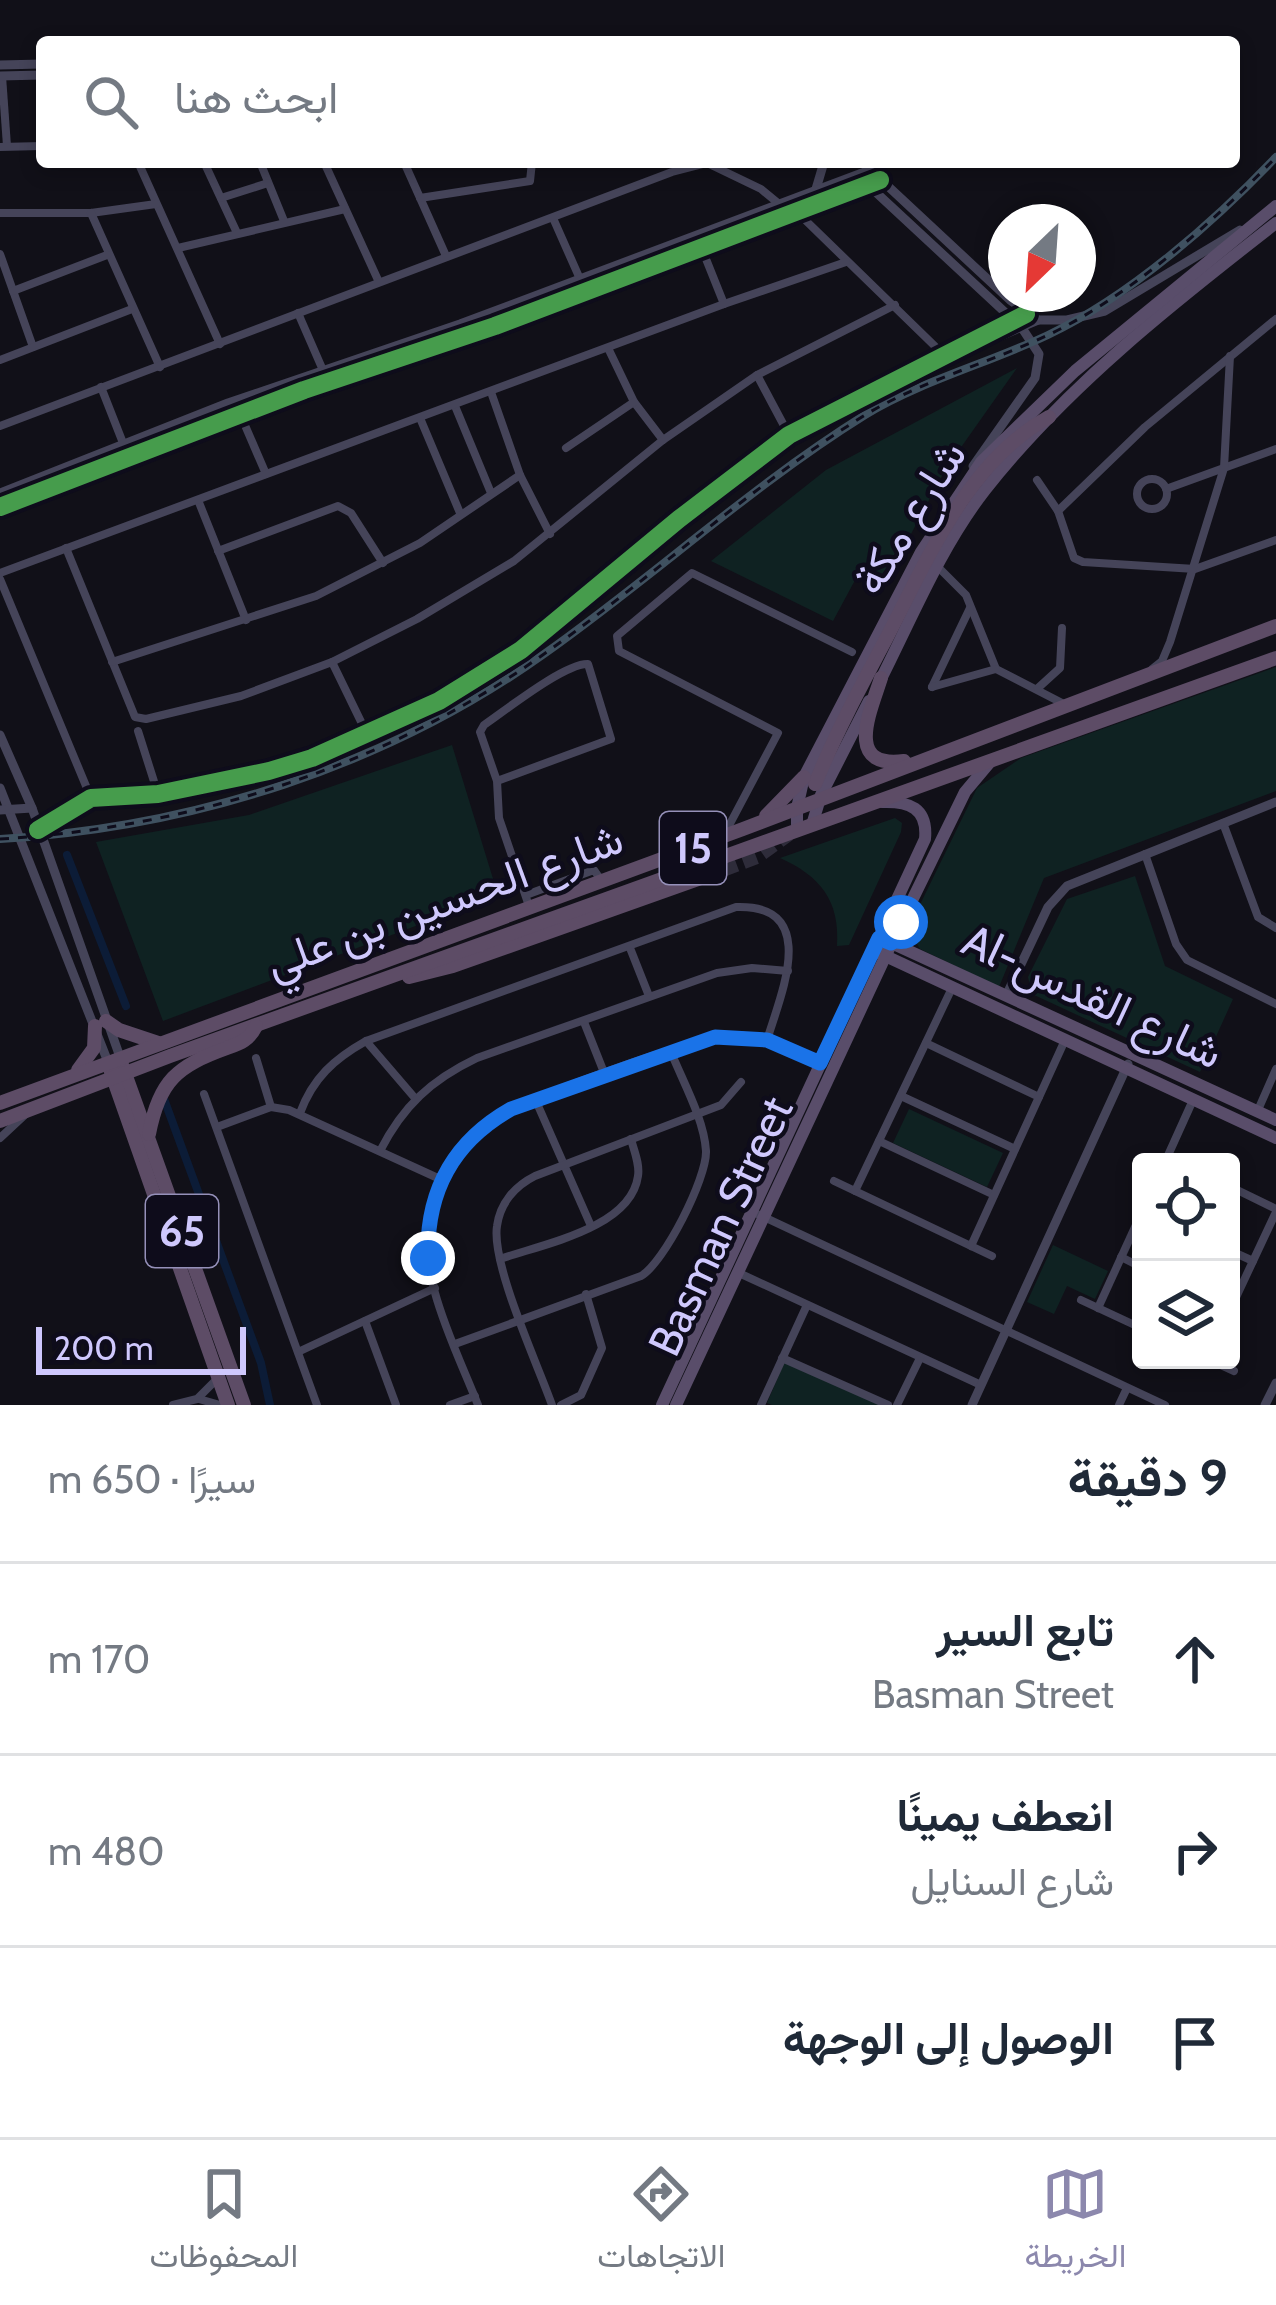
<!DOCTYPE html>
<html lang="ar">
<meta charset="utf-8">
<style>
:root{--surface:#fff;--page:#f2f2f3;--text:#1f2937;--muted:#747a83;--line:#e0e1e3;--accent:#8c88ad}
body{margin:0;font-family:Cabin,Vazirmatn,sans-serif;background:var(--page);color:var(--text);direction:rtl}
.controls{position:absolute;right:36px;bottom:36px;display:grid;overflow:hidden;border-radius:12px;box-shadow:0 6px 18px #0003}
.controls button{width:108px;height:108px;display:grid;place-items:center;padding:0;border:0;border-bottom:3px solid var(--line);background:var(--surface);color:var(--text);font:60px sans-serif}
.compass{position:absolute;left:988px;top:204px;width:108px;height:108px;border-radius:50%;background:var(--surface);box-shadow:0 6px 18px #0003;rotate:205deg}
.scale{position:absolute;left:36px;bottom:30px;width:210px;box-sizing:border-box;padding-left:12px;border:6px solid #cfc8fd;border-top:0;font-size:33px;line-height:42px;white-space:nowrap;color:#cfc8fd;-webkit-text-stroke:9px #0e0c1b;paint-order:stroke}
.stop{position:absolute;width:36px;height:36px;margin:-27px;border:9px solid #1a73e8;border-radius:50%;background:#fff}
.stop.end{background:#1a73e8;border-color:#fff;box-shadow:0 3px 12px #0008}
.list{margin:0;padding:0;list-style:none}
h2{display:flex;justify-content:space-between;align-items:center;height:156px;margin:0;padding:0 48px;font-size:51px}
h2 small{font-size:39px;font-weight:400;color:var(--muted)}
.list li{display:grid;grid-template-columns:78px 1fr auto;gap:36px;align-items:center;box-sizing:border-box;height:192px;padding:0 48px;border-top:3px solid var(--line)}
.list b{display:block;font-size:45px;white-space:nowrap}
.list p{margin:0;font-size:39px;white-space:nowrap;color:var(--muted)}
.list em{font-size:39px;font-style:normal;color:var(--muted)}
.icon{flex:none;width:66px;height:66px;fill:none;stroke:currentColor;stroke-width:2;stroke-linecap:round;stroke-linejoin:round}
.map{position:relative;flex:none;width:1276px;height:1405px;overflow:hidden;direction:ltr}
.search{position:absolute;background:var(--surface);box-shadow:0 6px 18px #0003;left:36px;right:36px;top:36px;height:132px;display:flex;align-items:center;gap:30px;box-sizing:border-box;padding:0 42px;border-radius:12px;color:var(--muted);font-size:45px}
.sheet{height:732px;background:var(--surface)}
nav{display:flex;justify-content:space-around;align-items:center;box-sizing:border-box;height:168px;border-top:3px solid var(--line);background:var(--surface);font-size:33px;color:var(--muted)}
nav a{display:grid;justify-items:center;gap:6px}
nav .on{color:var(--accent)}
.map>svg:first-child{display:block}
</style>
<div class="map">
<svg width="1276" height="1405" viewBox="0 0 1276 1405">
<rect width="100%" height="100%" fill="#111018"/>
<g fill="#0f2222">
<path d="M1017,368L945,470L886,581L861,569L833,621L711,561L826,470Z"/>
<path d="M1276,667V791L1044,878L999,987L920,949L908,929L977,788L1021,758Z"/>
<path d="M452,745L498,895L163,1021L96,842L249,815Z"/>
<path d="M895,818L902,823L901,832L849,945L837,946C840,900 820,876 780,858Z"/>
<path d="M1135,876L1165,966L1233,999L1200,1072L1032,994L1028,977L1067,899Z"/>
<path d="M909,1109L1003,1153L987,1187L893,1143Z"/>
<path d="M1053,1245L1108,1271L1095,1299L1067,1286L1054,1314L1027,1302Z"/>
<path d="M785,1361L883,1405H772L767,1403Z"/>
</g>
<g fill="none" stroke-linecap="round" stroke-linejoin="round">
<g stroke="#0c1c37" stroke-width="8">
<path d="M67,855L126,1006"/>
<path d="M164,1099L261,1363L270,1405"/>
</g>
<path stroke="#2e2c3a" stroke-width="14" stroke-dasharray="14 7" stroke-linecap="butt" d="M704,877L757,857L789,834"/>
<g stroke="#454459" stroke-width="8">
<path d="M2,76L7,146"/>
<path d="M0,147L42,146"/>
<path d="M138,162L220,344"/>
<path d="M204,162L237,233"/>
<path d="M260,162L284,221"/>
<path d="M324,162L378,280"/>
<path d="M404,162L446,256"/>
<path d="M707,163L761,189L778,203"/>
<path d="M221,198L268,183"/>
<path d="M420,198L530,181L532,162"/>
<path d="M0,213H91L156,204"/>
<path d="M91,213L160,367"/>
<path d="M798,213L945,356"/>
<path d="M553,218L580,279"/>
<path d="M178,248L345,209"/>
<path d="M702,249L724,304"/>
<path d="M0,254L33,347"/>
<path d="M13,291L107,255"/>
<path d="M298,313L322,368"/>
<path d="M608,348L634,402L663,440"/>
<path d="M0,360L132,309"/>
<path d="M757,375L789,435"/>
<path d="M101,387L123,443"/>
<path d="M491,392L520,475L550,534"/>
<path d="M455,406L491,493"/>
<path d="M241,416L266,474"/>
<path d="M420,418L460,513"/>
<path d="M0,426L672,172L707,163"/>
<path d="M566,448L634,402"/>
<circle cx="1152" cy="494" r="15"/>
<path d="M1037,480L1058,511L1074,558L1083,562L1195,569L1276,540"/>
<path d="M1166,489L1276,449"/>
<path d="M198,500L246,620"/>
<path d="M1058,511L1145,427L1276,319"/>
<path d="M66,548L135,717L146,719L241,696L332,662L417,619L514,561L663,440L757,375L895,305"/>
<path d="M218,551L338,506L351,513L383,563"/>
<path d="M937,566L966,595L996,669L1064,704"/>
<path d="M0,573L724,304L846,262"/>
<path d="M0,579L91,798"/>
<path d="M112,662L316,596L420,543L520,475"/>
<path d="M332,662L367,734"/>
<path d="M1152,669L1162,661L1170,642L1224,468L1230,356"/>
<path d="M932,687L970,608"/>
<path d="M932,687L996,669"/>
<path d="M1038,688L1060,668L1062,628"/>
<path d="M138,731L158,794"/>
<path d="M497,781L611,739L588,664C565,663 506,710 484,725L480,732L497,781L499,818L529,906"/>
<path d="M1223,823L1258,917L1276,928"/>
<path d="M724,835L778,733L619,651L617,636L692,573L852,652"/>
<path d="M1145,854L1176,944L1187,960L1276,1004"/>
<path d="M526,895L594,870L601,880"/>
<path d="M630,948L649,996"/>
<path d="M584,1022L605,1075"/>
<path d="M366,1041L414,1097"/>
<path d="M926,1043L1039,1097"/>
<path d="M256,1058L271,1107"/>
<path d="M204,1094L317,1405"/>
<path d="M901,1096L1015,1149"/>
<path d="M536,1101L591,1226"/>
<path d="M1258,1110L1276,1069"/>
<path d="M300,1113C313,1078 334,1059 366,1041L736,907C821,904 781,994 767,1040"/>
<path d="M217,1127L271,1107L289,1110L440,1179"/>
<path d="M0,1138L29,1111"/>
<path d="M879,1141L994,1195"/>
<path d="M380,1151C403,1106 431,1080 477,1058L717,973L752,968L788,971"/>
<path d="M1165,1162L1193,1100"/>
<path d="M834,1181L992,1256"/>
<path d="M1231,1187L1276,1209"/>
<path d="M855,1191L952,988"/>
<path d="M751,1211L1165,1405"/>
<path d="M971,1246L1065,1040"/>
<path d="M1231,1251L1253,1261"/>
<path d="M1121,1257L1141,1267"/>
<path d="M500,1259C543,1244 631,1228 638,1176C640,1164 634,1151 631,1139"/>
<path d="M739,1273L981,1385"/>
<path d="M1081,1300L1141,1328"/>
<path d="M1098,1308L1141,1214"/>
<path d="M1231,1308L1276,1212"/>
<path d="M365,1321L396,1405"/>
<path d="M455,1344L641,1276C664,1263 707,1178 706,1151C704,1119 683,1082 671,1052"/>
<path d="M298,1352L435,1288"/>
<path d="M782,1358L888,1405"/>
<path d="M1210,1360L1234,1371"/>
<path d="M199,1399L220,1405"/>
<path d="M173,1405L197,1399L218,1378"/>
<path d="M450,1405L475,1396"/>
<path d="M478,1405C455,1346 416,1275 430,1211C439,1173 458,1144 490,1121C520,1100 698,1036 733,1035C764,1035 792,1051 820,1063"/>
<path d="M552,1405C538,1365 491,1264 497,1226C500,1203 515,1186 535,1176L721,1105L741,1082"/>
<path d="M561,1405L581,1395L602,1348L586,1294"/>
<path d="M761,1405L807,1305"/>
<path d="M897,1405L920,1358"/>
<path d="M1119,1405L1127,1388"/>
</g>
<g stroke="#454459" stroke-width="9">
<path d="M0,65L42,64"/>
<path d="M0,76L42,75"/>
<path d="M862,162L1010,300L1038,320H1067L1105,311L1240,230"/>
<path d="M868,185L1022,328L1039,354L1035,378L973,466"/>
<path d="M816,189L824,162"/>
<path d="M984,343L1038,320"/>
<path d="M0,493L228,403L460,324L870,170"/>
<path d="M0,507L304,390L495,326L880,180"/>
<path d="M0,735L32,808L120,1057"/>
<path d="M0,788L108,1062"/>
<path d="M0,810L32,808"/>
<path d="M38,830L91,798L158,794L269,771L312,758L439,701L521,650L679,519L789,435L1026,314"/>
<path d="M1006,996L1048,907L1067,886L1276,802"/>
<path d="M972,1405L1128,1064"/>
<path d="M1265,1405L1276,1383"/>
</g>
<g stroke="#594d6a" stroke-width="12">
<path d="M879,683C912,618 940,548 985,490C1066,387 1173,303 1276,223"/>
<path d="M812,825L821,795L869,701"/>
<path d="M797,831V808L804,777L921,552L981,462L1075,371L1276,206"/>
<path d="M885,940L1276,1120"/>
<path d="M879,953L1276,1138"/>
<path d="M662,1405L925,839C928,808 909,801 882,802"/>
<path d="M676,1405L901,923L965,792L991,761"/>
</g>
<g stroke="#5d4c66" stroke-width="14">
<path d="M881,678C871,710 843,769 904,761"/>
<path d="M815,784C835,735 860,688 885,641C926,563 967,461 1049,417"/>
<path d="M766,816L804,777"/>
<path d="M409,977L453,966L704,877"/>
<path d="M106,1021L119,1030L158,1043"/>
<path d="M122,1065L244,1405"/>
<path d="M78,1070L94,1048L95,1026"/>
<path d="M111,1072L228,1405"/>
<path d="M0,1103L743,829L1276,626"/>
<path d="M0,1121L170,1056L1276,658"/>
<path d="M149,1134C159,1081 177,1066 227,1048C241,1043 249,1040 256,1026"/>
</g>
<defs>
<path id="rail" d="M0,839C191,828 387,766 544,654C653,577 751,486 865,415C921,381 989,363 1048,335C1130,296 1214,222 1276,157"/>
</defs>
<use href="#rail" stroke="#3f5160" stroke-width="8"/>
<use href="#rail" stroke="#0e0c1b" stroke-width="3" stroke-dasharray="9" stroke-linecap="butt"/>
<defs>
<g id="cycleway">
<path d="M0,507L304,390L495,326L880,180"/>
<path d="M38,830L91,798L158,794L269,771L312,758L439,701L521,650L679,519L789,435L1026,314"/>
</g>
</defs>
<use href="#cycleway" stroke="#0e0c1b" stroke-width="26"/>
<use href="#cycleway" stroke="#469c4c" stroke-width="18"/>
</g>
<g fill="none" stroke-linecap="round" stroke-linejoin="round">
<path stroke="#1a73e8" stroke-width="15" d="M428,1258C426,1191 453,1142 511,1109L715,1037L767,1040L820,1063L879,938L891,943L901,922"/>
</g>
<g text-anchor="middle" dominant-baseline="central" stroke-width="9" stroke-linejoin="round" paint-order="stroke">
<g fill="#0e0c1b" stroke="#9590b9" stroke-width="3">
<rect x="660" y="812" width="66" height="72" rx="9"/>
<rect x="146" y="1195" width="72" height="72" rx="9"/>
</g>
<g font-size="42" font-weight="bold" fill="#cfc8fd">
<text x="693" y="848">15</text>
<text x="182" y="1231">65</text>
</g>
<g font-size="45" fill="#cfc8fd" stroke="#0e0c1b">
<text transform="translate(909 517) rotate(-58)">شارع مكة</text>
<text transform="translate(444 900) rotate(-20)">شارع الحسين بن علي</text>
<text transform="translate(1093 996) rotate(25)">Al-شارع القدس</text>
<text transform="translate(720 1226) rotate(-65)">Basman Street</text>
</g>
</g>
</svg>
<div class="controls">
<button><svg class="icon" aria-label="locate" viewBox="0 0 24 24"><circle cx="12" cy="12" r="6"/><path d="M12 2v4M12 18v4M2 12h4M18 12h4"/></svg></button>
<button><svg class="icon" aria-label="layers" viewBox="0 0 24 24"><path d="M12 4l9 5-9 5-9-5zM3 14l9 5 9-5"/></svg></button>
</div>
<svg class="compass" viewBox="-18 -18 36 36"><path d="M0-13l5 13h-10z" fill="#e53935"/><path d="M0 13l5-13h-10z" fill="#747a83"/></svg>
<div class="scale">200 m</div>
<div class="stop" style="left:901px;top:922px"></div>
<div class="stop end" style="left:428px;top:1258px"></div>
<div class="search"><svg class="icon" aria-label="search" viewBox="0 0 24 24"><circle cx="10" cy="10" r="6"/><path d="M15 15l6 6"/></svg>ابحث هنا</div>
</div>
<section class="sheet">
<h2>9 دقيقة<small>سيرًا · 650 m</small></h2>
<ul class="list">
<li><svg class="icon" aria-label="ahead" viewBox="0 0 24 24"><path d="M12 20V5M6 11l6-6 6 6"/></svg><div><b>تابع السير</b><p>Basman Street</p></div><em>170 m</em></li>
<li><svg class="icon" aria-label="right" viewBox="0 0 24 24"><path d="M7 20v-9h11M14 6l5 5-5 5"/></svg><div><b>انعطف يمينًا</b><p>شارع السنايل</p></div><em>480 m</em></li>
<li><svg class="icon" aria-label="arrive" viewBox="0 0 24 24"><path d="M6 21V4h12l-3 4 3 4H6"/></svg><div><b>الوصول إلى الوجهة</b></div></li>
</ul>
</section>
<nav>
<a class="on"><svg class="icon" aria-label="map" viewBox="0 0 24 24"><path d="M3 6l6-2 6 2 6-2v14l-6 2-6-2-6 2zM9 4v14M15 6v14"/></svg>الخريطة</a>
<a><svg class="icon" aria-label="directions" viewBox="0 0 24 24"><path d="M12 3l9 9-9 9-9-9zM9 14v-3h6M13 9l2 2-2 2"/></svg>الاتجاهات</a>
<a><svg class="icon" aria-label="saved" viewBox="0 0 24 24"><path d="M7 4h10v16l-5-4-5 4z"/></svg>المحفوظات</a>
</nav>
